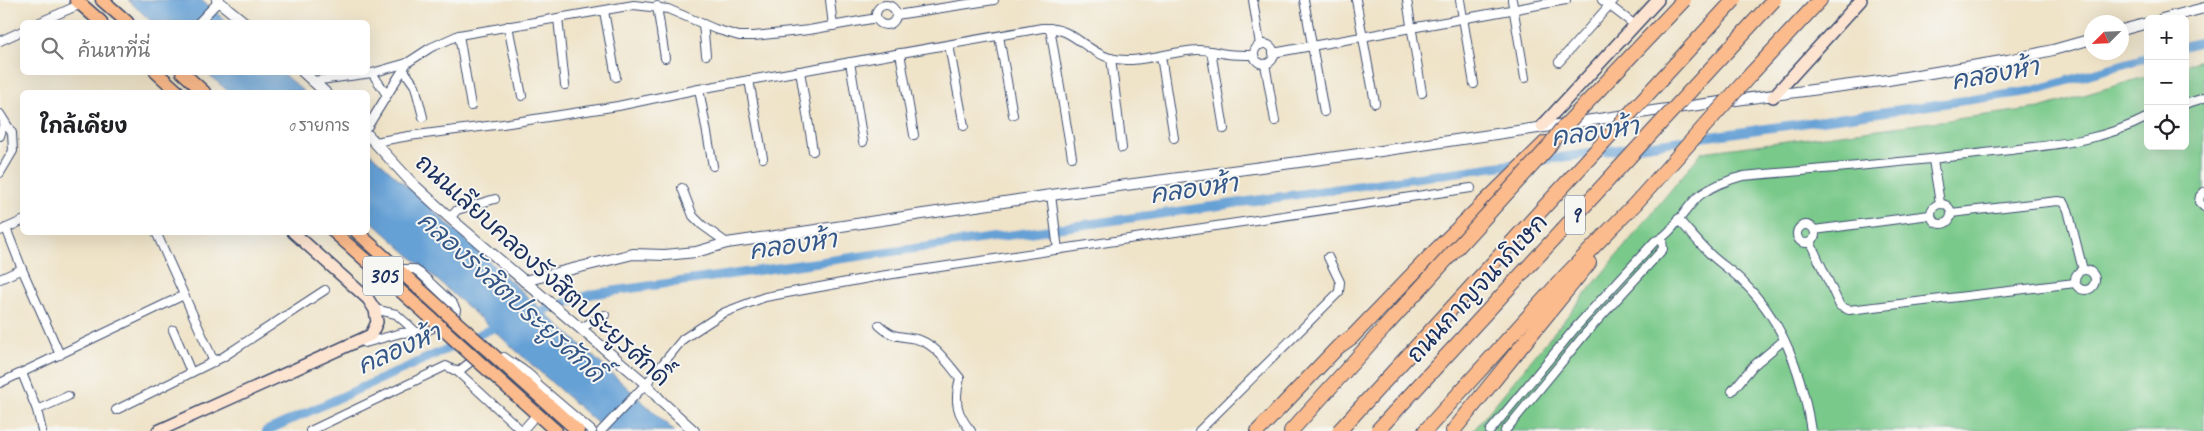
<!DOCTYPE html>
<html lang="th">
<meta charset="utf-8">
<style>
:root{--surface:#fff;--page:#f2f2f2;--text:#202124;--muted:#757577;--line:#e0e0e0}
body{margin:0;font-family:Caveat,"Playpen Sans Thai",sans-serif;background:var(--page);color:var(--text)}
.controls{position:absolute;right:15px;top:15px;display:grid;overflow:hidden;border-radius:8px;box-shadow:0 5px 20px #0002}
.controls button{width:45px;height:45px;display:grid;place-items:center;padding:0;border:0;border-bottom:1px solid var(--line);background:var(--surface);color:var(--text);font:25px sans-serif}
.compass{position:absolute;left:2084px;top:15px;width:45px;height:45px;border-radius:50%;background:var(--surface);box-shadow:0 5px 20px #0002;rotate:246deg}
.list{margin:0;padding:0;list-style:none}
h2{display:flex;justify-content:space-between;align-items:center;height:65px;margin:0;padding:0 20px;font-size:21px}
h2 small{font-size:16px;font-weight:400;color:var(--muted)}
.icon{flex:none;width:28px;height:28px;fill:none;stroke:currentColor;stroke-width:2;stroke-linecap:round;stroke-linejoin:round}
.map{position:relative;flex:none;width:2204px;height:431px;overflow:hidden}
.search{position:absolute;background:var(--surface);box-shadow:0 5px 20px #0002;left:20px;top:20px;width:350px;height:55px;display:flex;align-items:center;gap:12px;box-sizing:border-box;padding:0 18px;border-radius:8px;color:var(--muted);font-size:19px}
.panel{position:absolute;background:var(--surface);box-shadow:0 5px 20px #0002;left:20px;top:90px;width:350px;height:145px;border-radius:8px}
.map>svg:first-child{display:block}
</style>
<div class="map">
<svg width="2204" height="431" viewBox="0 0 2204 431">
<rect width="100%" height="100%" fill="#f6f6f2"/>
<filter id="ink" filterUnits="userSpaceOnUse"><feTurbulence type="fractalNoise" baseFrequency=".02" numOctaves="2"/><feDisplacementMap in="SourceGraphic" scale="10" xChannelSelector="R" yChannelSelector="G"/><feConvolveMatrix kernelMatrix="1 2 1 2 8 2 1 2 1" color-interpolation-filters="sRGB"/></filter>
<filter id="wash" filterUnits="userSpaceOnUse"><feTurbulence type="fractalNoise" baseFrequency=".0096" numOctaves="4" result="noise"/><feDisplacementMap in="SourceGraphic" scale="20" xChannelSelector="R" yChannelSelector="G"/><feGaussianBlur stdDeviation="1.12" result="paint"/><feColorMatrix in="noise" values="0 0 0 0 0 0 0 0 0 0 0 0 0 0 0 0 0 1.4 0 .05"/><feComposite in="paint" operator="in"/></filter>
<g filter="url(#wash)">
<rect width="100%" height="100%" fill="#efe3c8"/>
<path fill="#79c98a" stroke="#4a7c74" d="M2204,59V431H1473L1702,152L2040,108L2148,76V146H2185V65Z"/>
<g fill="#66a1d6" stroke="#40689a">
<path d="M128,0H201L227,22H152Z"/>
<path d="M207,73H282L304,92H229Z"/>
<path d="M368,151L631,391L674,431H606L368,218Z"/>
</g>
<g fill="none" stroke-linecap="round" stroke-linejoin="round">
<g stroke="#66a1d6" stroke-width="9">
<path d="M2185,46L2204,41"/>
<path d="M532,314L592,294L2032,91L2148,57"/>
<path d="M266,431L500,325"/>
</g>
</g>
</g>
<g filter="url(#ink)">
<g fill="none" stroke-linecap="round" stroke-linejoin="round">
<defs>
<g id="minor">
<path d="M830,0L833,26"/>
<path d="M1253,0L1260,45"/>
<path d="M1304,0L1324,112"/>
<path d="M1356,0L1375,103"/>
<path d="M1407,0L1422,93"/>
<path d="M1460,0L1474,84"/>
<path d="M1512,0L1525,78"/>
<path d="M1602,0L1635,25"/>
<circle cx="886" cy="15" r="10"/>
<path d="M657,6L665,58"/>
<path d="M604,11L616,77"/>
<path d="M896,15L994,0"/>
<path d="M558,18L565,85"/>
<path d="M40,22L81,4"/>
<path d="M199,22L220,0"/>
<path d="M703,24L706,55"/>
<path d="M508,26L522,96"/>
<path d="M1050,28L1072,157"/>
<path d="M459,35L471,106"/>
<path d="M999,36L1013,115"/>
<path d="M0,41L22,31"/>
<circle cx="1264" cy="54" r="10"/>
<path d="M949,45L964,126"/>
<path d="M1211,51L1224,129"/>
<path d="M900,53L914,135"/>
<path d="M1273,53L1566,0"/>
<path d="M1161,56L1174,138"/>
<path d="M1111,58L1122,148"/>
<path d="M850,62L863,142"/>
<path d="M1559,62L1614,0"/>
<path d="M1265,64L1275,121"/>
<path d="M403,69L415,86L423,117"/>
<path d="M800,71L813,151"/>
<path d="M372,73L387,95"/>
<path d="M749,80L763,158"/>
<path d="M313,81L372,73L407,63L430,48L459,35L634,5L668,9L715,29L739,36H754L809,30L877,18"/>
<path d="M699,89L713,166"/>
<path d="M2185,104L2204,98"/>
<path d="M0,114L12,133L13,151L0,173"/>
<path d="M368,126L407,63"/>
<path d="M0,136L4,123"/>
<path d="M375,142L409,136L503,124L618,106L699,89L1042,28C1073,26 1084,51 1110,58C1137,65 1171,51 1197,50C1207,49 1218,53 1227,54C1236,55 1245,55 1254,55"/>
<path d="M1933,160L1940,203"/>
<path d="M682,188L693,216L702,225L727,243"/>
<path d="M2204,192L2200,196L2199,202L2204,207"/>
<path d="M1051,195L1058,250"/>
<circle cx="1941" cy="214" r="10"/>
<path d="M1951,213L2058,201L2064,202L2068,210L2083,270"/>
<path d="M450,218L457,210L495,199"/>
<path d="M1678,219C1688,230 1698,242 1709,253C1720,264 1734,272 1744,283C1784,322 1803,377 1811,431"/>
<circle cx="1806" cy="234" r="9"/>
<path d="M1814,230L1930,215"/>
<path d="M0,231L22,221"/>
<path d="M156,232L214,362"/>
<path d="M1810,242L1840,306L1849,310L2075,283"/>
<path d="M22,269L60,355"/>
<circle cx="2085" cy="280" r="10"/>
<path d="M0,279L22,269L6,228"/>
<path d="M374,309L396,314L416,332C430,333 444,321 455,314L456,310L453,304L420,273L414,269H398"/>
<path d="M879,325C894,339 899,335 916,339C935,343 948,364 960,378C954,401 956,413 971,431"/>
<path d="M581,328L605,315"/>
<path d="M173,330L191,372"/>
<path d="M365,343L401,333L416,332"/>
<path d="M504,357C515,365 533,374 538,385L592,431"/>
<path d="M458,372L489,347"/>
<path d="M22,373L37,410L42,431"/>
<path d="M0,383L184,295"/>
<path d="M1732,391L1753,366L1784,340"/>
<path d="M37,410L68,396"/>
<path d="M116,410L223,357L325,290"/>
<path d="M310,431L446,366L458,372L522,431"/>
<path d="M522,431L537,414"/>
<path d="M601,431L646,384L683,339L723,313L765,297L880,276L1471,188"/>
<path d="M1199,431L1339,292L1340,282L1328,257"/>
<path d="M1490,431L1576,327L1655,241C1671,237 1686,206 1700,195C1713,186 1728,180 1743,176C1827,169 1910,162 1993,152C2048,145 2098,143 2148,117"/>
<path d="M1505,431L1585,334L1663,249L1662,240"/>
</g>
<g id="tertiary">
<path d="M217,0L244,22"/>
<path d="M2162,19L2204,8"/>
<path d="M2122,30L2148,23"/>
<path d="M303,72L325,92"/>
<path d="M368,135L413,184L450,218L646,384L662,402L694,431"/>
<path d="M524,281L633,254L665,255L696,252L727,243L1051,195L1374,152L1660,110L1888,80L2008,60L2053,50L2092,39"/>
</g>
<g id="secondary">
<path d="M1773,97L1861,0"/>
<path d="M1542,126L1658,0"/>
<path d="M158,431L371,335L377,322L375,310L368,299L293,232"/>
</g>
<g id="primary">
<path d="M76,0L101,22"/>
<path d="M102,0L127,22"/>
<path d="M156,72L178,92"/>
<path d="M182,72L204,92"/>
<path d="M334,232L432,319"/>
<path d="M357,232L445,312"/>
<path d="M491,353L578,431"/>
<path d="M479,362L556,431"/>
</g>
<g id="motorway">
<path d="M1752,73L1820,0"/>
<path d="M1258,431L1338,347L1352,337L1434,252L1545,143"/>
<path d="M1291,431L1384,328"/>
<path d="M1425,431L1565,276L1635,204"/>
<path d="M1453,431L1589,263"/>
</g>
</defs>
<use href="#minor" stroke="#3b4a6e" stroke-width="10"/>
<use href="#tertiary" stroke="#3b4a6e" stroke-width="12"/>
<use href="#secondary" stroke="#3b4a6e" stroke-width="14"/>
<use href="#primary" stroke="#3b4a6e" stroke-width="15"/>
<use href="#motorway" stroke="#3b4a6e" stroke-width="16"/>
<use href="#minor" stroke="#fff" stroke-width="8"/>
<use href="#tertiary" stroke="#fff" stroke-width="10"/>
<use href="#secondary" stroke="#fde4d1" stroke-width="11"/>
<use href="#primary" stroke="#fbbb8c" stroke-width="12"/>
<use href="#motorway" stroke="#fbbb8c" stroke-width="14"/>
<defs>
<g id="primary-bridge">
<path d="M445,312L491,353"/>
<path d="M432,319L479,362"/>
</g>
<g id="motorway-bridge">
<path d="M1635,204L1752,73"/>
<path d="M1384,328L1547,149L1559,132L1684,0"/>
<path d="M1339,431L1734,0"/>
<path d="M1377,431L1774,0"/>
</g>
</defs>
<use href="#primary-bridge" stroke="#3b4a6e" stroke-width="15" stroke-linecap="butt"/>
<use href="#motorway-bridge" stroke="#3b4a6e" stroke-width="16" stroke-linecap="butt"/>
<use href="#primary-bridge" stroke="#fbbb8c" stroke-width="12"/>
<use href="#motorway-bridge" stroke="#fbbb8c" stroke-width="14"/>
</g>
</g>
<g text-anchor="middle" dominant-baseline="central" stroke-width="4" stroke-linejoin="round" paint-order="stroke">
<g fill="#f6f6f2" stroke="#5d6b8a" stroke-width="1">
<rect x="1565" y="195.5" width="20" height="39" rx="4"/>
<rect x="363" y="256.5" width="40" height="39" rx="4"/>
</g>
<g font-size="22" font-weight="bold" fill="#1b2f5e">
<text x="1575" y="215">9</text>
<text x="383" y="276">305</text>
</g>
<g font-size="24" fill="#1b2f5e" stroke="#f6f6f2">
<text transform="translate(543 270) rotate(42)">ถนนเลียบคลองรังสิตประยูรศักดิ์</text>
<text transform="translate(1477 288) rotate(-47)">ถนนกาญจนาภิเษก</text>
</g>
<g font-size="25" font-style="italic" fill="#355788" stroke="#f6f6f2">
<text transform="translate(1995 74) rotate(-10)">คลองห้า</text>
<text transform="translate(1595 132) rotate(-8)">คลองห้า</text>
<text transform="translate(1194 189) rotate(-8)">คลองห้า</text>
<text transform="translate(793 245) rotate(-8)">คลองห้า</text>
<text transform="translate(511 297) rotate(42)">คลองรังสิตประยูรศักดิ์</text>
<text transform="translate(399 349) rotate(-24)">คลองห้า</text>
</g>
</g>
</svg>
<div class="controls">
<button>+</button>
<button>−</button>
<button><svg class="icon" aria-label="locate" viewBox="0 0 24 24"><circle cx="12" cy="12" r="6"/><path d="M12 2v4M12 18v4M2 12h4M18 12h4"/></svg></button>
</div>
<svg class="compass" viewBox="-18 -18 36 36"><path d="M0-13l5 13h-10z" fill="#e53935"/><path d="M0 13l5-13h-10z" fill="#757577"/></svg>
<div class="search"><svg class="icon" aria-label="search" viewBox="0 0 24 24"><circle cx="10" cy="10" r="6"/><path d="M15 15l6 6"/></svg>ค้นหาที่นี่</div>
<section class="panel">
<h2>ใกล้เคียง<small>0 รายการ</small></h2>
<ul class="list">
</ul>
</section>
</div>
